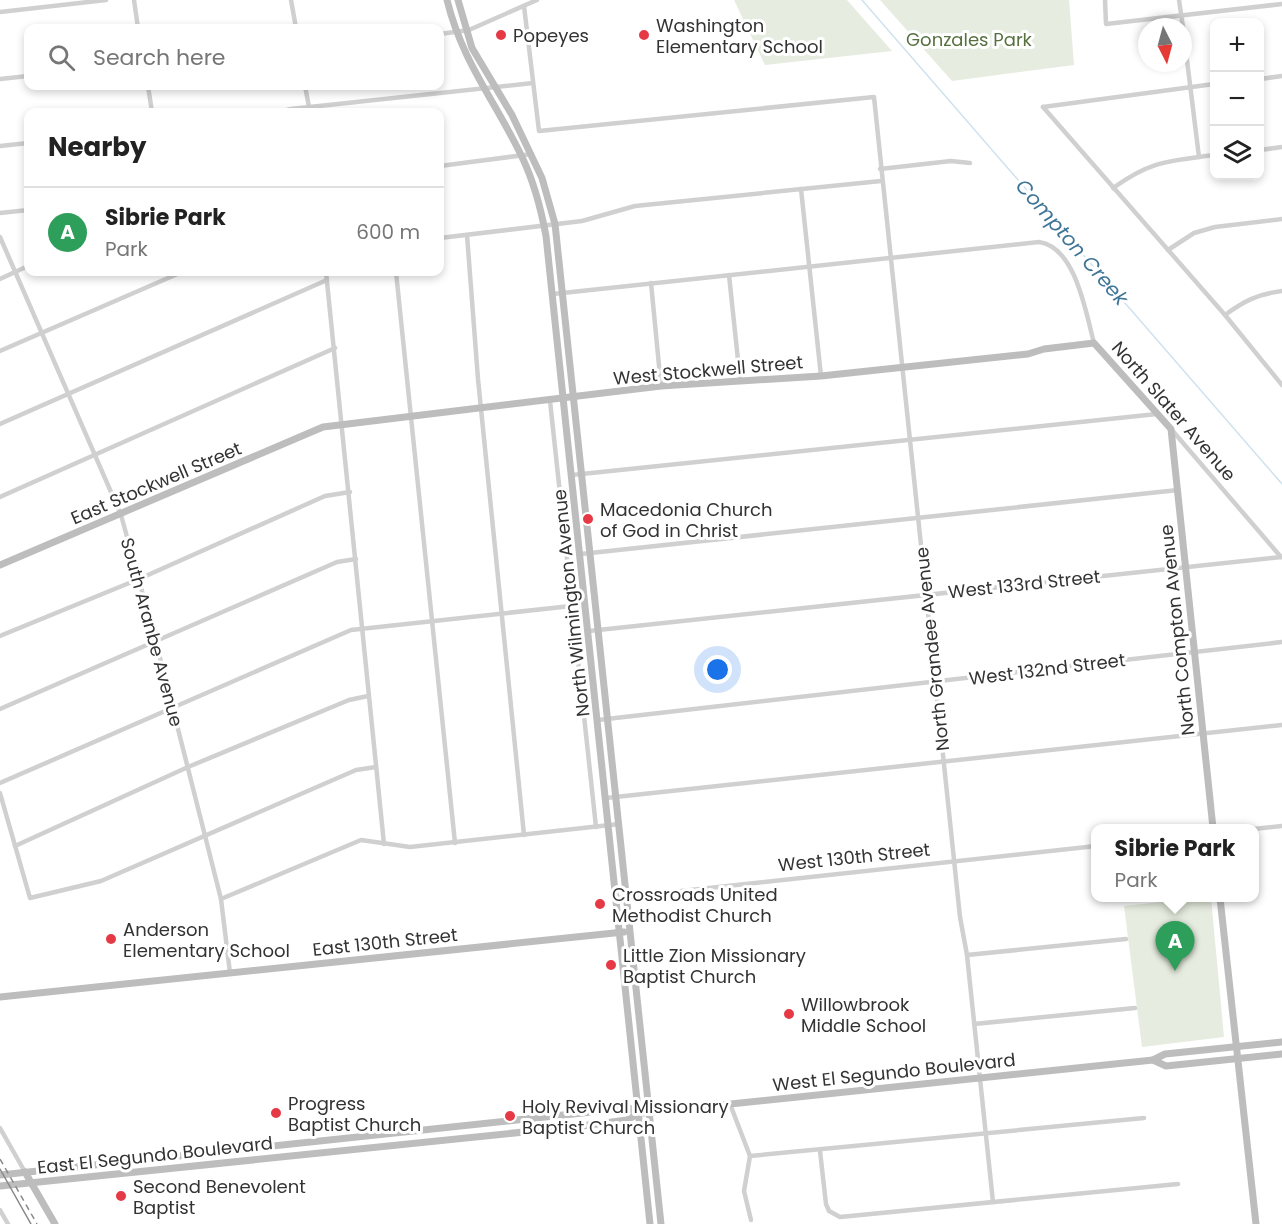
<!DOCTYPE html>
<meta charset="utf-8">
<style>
:root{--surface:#fff;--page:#f2f2f2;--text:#222;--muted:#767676;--line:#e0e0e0;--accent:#e63946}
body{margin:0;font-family:Poppins,sans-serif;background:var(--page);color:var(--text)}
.controls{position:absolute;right:18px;top:18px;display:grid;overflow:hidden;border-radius:12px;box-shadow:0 3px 9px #0003}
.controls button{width:54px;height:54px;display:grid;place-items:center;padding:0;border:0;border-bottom:2px solid var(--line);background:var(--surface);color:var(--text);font:30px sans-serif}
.compass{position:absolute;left:1138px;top:18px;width:54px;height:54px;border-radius:50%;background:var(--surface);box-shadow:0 3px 9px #0003;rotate:174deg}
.you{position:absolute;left:718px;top:670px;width:21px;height:21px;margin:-15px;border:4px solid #fff;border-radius:50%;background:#1a73e8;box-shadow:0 0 0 9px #1a73e833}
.badge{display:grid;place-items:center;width:39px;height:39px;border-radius:50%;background:var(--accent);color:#fff;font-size:20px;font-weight:700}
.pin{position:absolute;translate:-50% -50px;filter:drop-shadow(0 2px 3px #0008)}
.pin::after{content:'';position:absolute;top:32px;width:21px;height:18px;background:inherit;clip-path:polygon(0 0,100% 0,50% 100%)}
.popup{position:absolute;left:1091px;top:824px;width:168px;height:78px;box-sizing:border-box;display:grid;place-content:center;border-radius:12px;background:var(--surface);filter:drop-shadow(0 2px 4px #0005);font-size:20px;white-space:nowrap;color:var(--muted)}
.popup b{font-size:22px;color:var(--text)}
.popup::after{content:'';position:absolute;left:50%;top:100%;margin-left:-12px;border:12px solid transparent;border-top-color:var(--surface)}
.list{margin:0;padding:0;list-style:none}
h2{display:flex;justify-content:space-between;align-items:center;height:78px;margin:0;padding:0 24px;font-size:26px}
h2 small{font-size:20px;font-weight:400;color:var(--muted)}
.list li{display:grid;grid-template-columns:39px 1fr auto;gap:18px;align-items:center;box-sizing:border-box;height:90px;padding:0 24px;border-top:2px solid var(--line)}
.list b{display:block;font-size:22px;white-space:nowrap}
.list p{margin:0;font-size:20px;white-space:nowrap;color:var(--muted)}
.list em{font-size:20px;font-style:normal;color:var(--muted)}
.icon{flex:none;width:33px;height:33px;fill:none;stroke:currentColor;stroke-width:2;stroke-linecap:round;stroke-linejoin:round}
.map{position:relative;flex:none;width:1282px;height:1224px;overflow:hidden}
.search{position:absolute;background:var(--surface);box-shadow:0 3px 9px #0003;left:24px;top:24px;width:420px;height:66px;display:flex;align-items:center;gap:15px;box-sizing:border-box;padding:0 21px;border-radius:12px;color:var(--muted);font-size:22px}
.panel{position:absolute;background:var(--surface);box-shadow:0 3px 9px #0003;left:24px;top:108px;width:420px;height:168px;border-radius:12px}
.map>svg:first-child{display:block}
</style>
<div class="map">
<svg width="1282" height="1224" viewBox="0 0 1282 1224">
<rect width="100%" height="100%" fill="#fff"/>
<g fill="#e6ecdf">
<path d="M734,0H847L892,51L765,65Z"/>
<path d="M880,0H1069L1074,65L952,81Z"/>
<path d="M1197,898H1211L1224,1037L1142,1047L1124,906Z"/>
</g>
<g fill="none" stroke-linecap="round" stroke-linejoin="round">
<path stroke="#cfe2ee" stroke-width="1.5" d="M862,0L1282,484"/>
<g stroke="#d0d0d0" stroke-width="4.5">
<path d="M134,0L138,28"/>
<path d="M291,0L296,28"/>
<path d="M1105,0L1106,24L1282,4"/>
<path d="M1179,0L1183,27"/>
<path d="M524,6L539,131L874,97L960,917L967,955L993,1202"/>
<path d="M0,12L106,0"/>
<path d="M1183,28L1199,157"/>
<path d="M440,34L469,30L537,0"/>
<path d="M0,79L28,76"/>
<path d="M1260,79L1282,76"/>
<path d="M148,86L152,112"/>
<path d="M305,86L310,112"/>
<path d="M1043,107L1225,315L1282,385"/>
<path d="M1043,107L1214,84"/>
<path d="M278,112L291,109L533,83"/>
<path d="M0,146L28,143"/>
<path d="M1260,150L1282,147"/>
<path d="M440,166L532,154"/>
<path d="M880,169L951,161L970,163"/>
<path d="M1113,188C1152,160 1169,161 1214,155"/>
<path d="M801,189L821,376"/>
<path d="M0,213L28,210"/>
<path d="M467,235L478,379L524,835"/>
<path d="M0,237L121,515L156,642L221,899L230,973"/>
<path d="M440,238L582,221L635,206L881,181"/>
<path d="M1168,250L1194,233L1215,227L1282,219"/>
<path d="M326,272L384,844"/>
<path d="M396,272L455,843"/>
<path d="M729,275L740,379"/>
<path d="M0,279L28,266"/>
<path d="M651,283L661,386"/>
<path d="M553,294L1039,242C1076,247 1086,314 1094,343"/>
<path d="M1225,315C1244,301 1258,294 1282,291"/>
<path d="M0,351L182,272"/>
<path d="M550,401L596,827"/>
<path d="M0,424L327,280"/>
<path d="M1171,429L1281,557"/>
<path d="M572,475L1157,414"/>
<path d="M0,497L335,348"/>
<path d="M581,554L1178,490"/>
<path d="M589,631L1281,557"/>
<path d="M0,636L139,579L325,496L350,492"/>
<path d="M0,709L337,562L356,559"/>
<path d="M598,720L1282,642"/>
<path d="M0,783L351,630L571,606"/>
<path d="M0,793L30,898L101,881L356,770L376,767"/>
<path d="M606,798L1282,725"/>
<path d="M1254,829L1282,826"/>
<path d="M15,846L188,767L349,700L368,696"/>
<path d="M617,898L1096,846"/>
<path d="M221,899L361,840L410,847L619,824"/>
<path d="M967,955L1126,939"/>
<path d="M974,1024L1135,1008"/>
<path d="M730,1104L750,1156L744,1191L751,1220"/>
<path d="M0,1128L25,1172"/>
<path d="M820,1151L826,1204L829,1211L840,1217L1178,1184"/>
<path d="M750,1156L1144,1118"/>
<path d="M0,1210L8,1224"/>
</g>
<g stroke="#bdbdbd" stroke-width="7">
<path d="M447,0C462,62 496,102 522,157C534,182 541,209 546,236L650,1224"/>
<path d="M458,0L472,48L512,115L542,178L555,224L661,1224"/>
<path d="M0,565L323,427L661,386L821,376L1028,354L1044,349L1094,343L1171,429L1213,828"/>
<path d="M1220,898L1256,1224"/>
<path d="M0,997L624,932"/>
<path d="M1153,1060L1166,1066L1282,1054"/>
<path d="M644,1113L1153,1060L1165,1054L1282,1042"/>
<path d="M25,1172L55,1224"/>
<path d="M0,1175L629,1108L638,1114"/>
<path d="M0,1186L582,1126L627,1120L638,1114"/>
</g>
<path stroke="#888" stroke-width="1.5" d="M0,1169L31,1224"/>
<path stroke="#888" stroke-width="1.5" stroke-dasharray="6 4.5" stroke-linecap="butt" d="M0,1159L37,1224"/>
</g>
<g fill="#e63946" stroke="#fff" stroke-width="2">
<circle cx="501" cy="35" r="6"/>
<circle cx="644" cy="35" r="6"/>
<circle cx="588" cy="519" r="6"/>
<circle cx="600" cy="904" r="6"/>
<circle cx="111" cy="939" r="6"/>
<circle cx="611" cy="965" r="6"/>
<circle cx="789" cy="1014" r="6"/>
<circle cx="276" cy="1113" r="6"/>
<circle cx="510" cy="1116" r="6"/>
<circle cx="121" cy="1196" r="6"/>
</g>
<g text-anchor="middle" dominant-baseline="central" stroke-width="6" stroke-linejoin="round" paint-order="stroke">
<g font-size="18" fill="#333" stroke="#fff" text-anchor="start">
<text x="656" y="25">Washington<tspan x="656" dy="21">Elementary School</tspan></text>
<text x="513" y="35">Popeyes</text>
<text x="600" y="509">Macedonia Church<tspan x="600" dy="21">of God in Christ</tspan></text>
<text x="612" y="894">Crossroads United<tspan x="612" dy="21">Methodist Church</tspan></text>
<text x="123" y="929">Anderson<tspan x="123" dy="21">Elementary School</tspan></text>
<text x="623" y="955">Little Zion Missionary<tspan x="623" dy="21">Baptist Church</tspan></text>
<text x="801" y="1004">Willowbrook<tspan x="801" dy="21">Middle School</tspan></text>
<text x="288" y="1103">Progress<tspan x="288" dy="21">Baptist Church</tspan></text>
<text x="522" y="1106">Holy Revival Missionary<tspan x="522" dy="21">Baptist Church</tspan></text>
<text x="133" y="1186">Second Benevolent<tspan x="133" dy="21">Baptist</tspan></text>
</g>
<g font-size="18" fill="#56703f" stroke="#fff">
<text x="969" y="39">Gonzales Park</text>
</g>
<g font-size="18" fill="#333" stroke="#fff">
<text transform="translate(708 370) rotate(-5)">West Stockwell Street</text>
<text transform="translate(1174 411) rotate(49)">North Slater Avenue</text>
<text transform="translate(156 483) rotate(-23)">East Stockwell Street</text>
<text transform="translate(1024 584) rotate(-6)">West 133rd Street</text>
<text transform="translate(571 603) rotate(-96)">North Wilmington Avenue</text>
<text transform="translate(1177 630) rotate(-96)">North Compton Avenue</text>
<text transform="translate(152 632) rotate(75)">South Aranbe Avenue</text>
<text transform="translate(932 649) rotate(-96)">North Grandee Avenue</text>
<text transform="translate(1047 669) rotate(-7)">West 132nd Street</text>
<text transform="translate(854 857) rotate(-6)">West 130th Street</text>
<text transform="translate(385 942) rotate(-6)">East 130th Street</text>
<text transform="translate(894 1072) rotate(-6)">West El Segundo Boulevard</text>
<text transform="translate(155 1155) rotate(-6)">East El Segundo Boulevard</text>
</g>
<g font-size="20" font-style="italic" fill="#3f7597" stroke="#fff">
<text transform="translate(1072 242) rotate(49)">Compton Creek</text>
</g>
</g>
</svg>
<div class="controls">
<button>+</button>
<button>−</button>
<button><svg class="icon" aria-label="layers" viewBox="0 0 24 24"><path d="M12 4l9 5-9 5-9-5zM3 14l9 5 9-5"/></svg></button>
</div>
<svg class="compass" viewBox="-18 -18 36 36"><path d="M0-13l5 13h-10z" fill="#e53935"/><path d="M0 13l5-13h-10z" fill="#767676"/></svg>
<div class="you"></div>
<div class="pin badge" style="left:1175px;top:971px;background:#2e9e5b">A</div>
<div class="popup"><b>Sibrie Park</b>Park</div>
<div class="search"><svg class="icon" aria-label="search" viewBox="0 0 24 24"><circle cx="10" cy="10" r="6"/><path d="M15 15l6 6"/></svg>Search here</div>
<section class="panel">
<h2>Nearby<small></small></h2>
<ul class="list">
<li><span class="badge" style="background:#2e9e5b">A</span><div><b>Sibrie Park</b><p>Park</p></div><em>600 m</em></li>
</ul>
</section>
</div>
